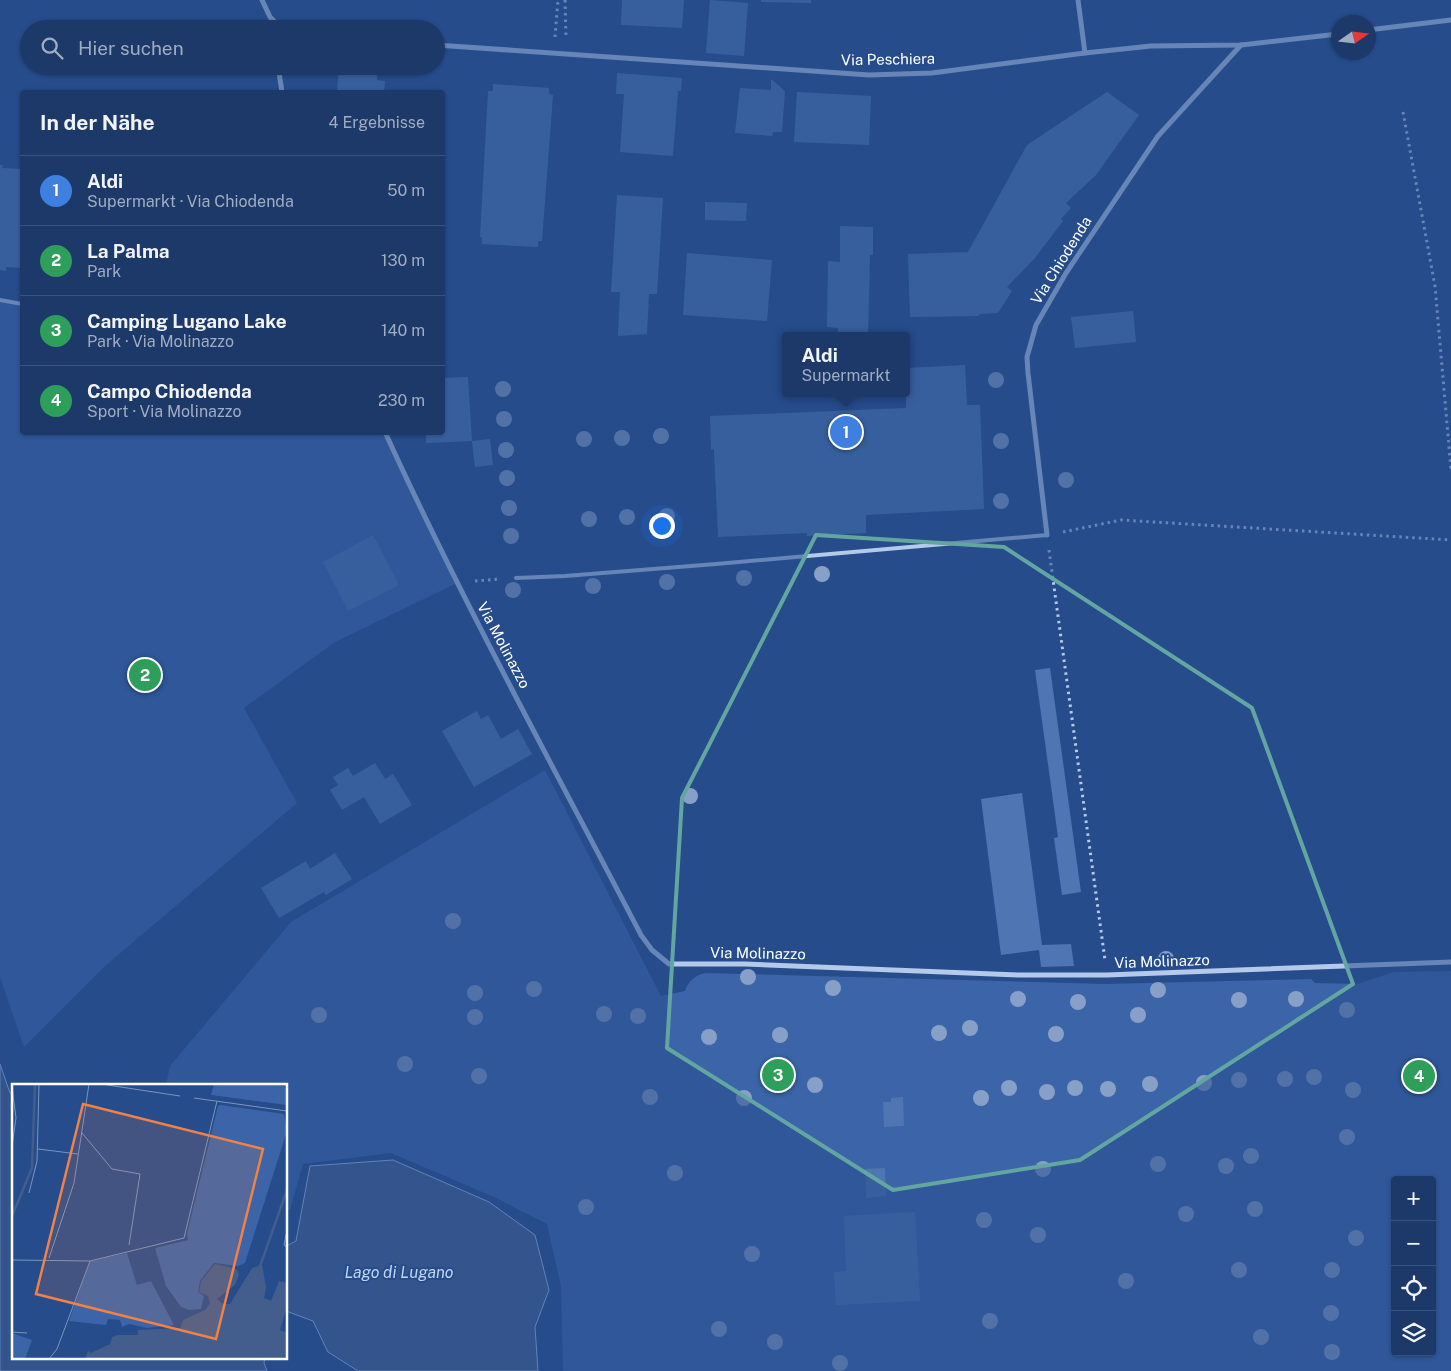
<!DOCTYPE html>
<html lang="de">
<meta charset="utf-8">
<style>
:root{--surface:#1c3969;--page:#25406f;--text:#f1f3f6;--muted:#a0acc0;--line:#3a537d;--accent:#f3d87a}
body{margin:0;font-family:"Public Sans",sans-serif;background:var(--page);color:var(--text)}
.controls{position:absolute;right:15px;bottom:15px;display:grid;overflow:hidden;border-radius:5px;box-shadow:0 1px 4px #0004}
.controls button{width:45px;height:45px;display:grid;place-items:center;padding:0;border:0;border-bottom:1px solid var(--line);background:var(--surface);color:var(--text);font:25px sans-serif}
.compass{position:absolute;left:1331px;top:15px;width:45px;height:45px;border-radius:50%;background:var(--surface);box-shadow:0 1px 4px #0004;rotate:76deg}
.you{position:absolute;left:661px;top:525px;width:18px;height:18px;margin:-12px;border:4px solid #fff;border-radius:50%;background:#1a73e8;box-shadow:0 0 0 8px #1a73e833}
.badge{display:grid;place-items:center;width:32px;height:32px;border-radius:50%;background:var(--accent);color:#fff;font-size:16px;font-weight:700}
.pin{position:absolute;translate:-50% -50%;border:2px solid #fff;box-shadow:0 1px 5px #0006}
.popup{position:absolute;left:782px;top:332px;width:128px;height:65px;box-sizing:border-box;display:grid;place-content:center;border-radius:5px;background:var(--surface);filter:drop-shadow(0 1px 4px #0005);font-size:16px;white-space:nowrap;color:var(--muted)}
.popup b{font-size:19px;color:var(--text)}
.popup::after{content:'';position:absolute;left:50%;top:100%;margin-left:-10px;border:10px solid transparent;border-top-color:var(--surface)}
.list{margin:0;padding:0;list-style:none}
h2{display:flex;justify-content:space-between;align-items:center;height:65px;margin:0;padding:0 20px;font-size:21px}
h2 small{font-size:16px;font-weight:400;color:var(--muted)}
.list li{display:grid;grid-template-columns:32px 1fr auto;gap:15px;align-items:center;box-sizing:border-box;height:70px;padding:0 20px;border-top:1px solid var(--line)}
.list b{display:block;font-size:19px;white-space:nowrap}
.list p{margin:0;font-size:16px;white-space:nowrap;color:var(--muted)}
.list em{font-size:16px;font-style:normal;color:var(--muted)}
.icon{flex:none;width:28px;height:28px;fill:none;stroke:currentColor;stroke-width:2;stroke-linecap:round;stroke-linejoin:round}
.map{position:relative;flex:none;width:1451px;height:1371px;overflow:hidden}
.search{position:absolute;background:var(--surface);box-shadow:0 1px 4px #0004;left:20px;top:20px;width:425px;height:55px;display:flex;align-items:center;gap:12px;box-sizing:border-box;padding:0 18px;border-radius:28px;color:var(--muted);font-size:19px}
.panel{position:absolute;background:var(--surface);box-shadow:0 1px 4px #0004;left:20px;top:90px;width:425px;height:345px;border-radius:5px}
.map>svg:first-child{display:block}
</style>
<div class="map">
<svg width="1451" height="1371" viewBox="0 0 1451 1371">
<rect width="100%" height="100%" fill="#264c8c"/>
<g fill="#3b65a8" fill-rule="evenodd">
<path d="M0,301L22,304V432L385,433L457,583L335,642L244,708L297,803L105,966L24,1047L0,977Z"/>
<path d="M545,770L661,996L685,991C688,981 696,975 705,973L1105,984L1311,979L1315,983L1357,984L1394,972L1451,971V1371H563L561,1287L547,1224L494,1197L391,1153L303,1164L290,1210H286V1085H166L170,1066L291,922ZM1395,1180H1432V1352H1395Z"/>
</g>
<g fill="#435e8c" stroke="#a9c4eb">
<path d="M0,1064L10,1093L14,1094V1357H265L264,1363L267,1371H0Z"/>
<path d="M393,1160L489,1202L535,1235L549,1290L535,1327L538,1371H358L328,1352L313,1321L286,1311V1246L296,1241L310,1166Z"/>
</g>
<g fill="#4f75b2">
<path d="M622,0H684L682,28L621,25Z"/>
<path d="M710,0L748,3L744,56L706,53Z"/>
<path d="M761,0H811V3L761,2Z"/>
<path d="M339,66L378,68L377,80L385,81L384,92H337Z"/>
<path d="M617,73L682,78L681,91H678L673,156L620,152L624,94H616Z"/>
<path d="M771,79L785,91L782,132H773L772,136L735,133L740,88L771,90Z"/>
<path d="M493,84L549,88V94L553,95L542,241H538V247L482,244V237H480L488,91H493Z"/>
<path d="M797,92L871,96L869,145L794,142Z"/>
<path d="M1107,92L1139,115L1096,175L1066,203L1071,208L1061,219L1063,221L1035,258L1007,287L1012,291L998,313L980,314L978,316L910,317L908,254L968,252L1027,145Z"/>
<path d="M0,165H3L2,168L22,169V268L6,267V271L0,270Z"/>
<path d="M617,195L663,198L657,294H649L647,334L618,336L620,292H611Z"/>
<path d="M705,202L747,203L746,221L705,220Z"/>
<path d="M840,226L873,227V255H870L868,336H838V328L827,327L828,261L840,262Z"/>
<path d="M687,253L772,260L767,321L683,315Z"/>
<path d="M1133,311L1136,342L1075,348L1071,317Z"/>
<path d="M965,365L967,405H980L984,509L866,515V533L807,536V533L718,537L714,449L711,450L710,416L906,408V368Z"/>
<path d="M468,377L472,441L426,443V432H442V378Z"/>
<path d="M490,439L493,465L475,467L472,441Z"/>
<path d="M373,535L399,585L348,611L323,562Z"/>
<path d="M1050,668L1081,892L1062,895L1054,838L1058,837L1035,670Z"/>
<path d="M477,711L481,719L488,715L501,739L518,729L532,754L474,787L442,731Z"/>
<path d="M375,763L385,779L393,774L412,805L380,824L364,797L342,810L330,790L338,785L333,777L348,768L353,776Z"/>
<path d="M1022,793L1042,945L1071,944L1074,966L1041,967L1039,950L1001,955L981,799Z"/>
<path d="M335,853L352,879L326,895L324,892L279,918L261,888L306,861L310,869Z"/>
<path d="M903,1097L904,1126L884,1127L883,1102H891V1098Z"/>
<path d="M885,1168L886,1196L866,1198L865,1169Z"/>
<path d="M915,1212L920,1301L836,1305L834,1272L846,1271L844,1216Z"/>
</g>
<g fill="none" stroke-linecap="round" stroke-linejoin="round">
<g stroke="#b5caea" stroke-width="3" stroke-dasharray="2.5 4" stroke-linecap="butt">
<path d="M565,0L566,38"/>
<path d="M555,37L558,0"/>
<path d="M1403,112L1435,286L1451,470"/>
<path d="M1063,532L1121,520L1451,540"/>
<path d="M1049,550L1105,960"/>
<path d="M475,581L501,579"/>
</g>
<g stroke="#b5caea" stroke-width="4">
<path d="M0,300L22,304"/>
<path d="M516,578L565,576L716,564L1047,535"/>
</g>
<g stroke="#b5caea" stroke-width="5">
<path d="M262,0L270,17L280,27V29"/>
<path d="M1078,0L1085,53"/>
<path d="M1368,30L1451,20"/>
<path d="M436,45L869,75L932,73L1085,53L1151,46L1241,45L1338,34"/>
<path d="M278,66L282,92"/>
<path d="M385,432C463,603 554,768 641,935L652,950L669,964H745L1019,975H1107L1451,962"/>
<path d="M1047,535L1028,373L1027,357L1036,325L1066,273L1158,136L1241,45"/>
</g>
</g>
<g fill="#88a0c7">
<circle cx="996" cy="380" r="8"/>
<circle cx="503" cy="389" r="8"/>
<circle cx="504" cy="419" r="8"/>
<circle cx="661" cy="436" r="8"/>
<circle cx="622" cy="438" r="8"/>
<circle cx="584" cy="439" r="8"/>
<circle cx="1001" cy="441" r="8"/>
<circle cx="506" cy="450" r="8"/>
<circle cx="507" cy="478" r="8"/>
<circle cx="1066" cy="480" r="8"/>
<circle cx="1001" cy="501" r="8"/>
<circle cx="509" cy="508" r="8"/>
<circle cx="667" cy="516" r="8"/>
<circle cx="627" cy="517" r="8"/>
<circle cx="589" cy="519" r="8"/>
<circle cx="511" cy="536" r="8"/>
<circle cx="822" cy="574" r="8"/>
<circle cx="744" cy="578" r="8"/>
<circle cx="667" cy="582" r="8"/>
<circle cx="593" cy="586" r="8"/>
<circle cx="513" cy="590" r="8"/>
<circle cx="690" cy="796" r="8"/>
<circle cx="453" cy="921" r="8"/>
<circle cx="1166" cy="959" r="8"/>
<circle cx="748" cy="977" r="8"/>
<circle cx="833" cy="988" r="8"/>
<circle cx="534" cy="989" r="8"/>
<circle cx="1158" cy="990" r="8"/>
<circle cx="475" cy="993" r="8"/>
<circle cx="1018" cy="999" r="8"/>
<circle cx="1296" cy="999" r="8"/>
<circle cx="1239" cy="1000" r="8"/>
<circle cx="1078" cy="1002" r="8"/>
<circle cx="1347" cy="1010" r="8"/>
<circle cx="604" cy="1014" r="8"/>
<circle cx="319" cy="1015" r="8"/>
<circle cx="1138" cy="1015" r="8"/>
<circle cx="638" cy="1016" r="8"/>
<circle cx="475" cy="1017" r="8"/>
<circle cx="970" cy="1028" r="8"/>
<circle cx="939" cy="1033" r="8"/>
<circle cx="1056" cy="1034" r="8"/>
<circle cx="780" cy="1035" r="8"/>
<circle cx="709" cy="1037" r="8"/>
<circle cx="405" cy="1064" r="8"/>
<circle cx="479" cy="1076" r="8"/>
<circle cx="1314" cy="1077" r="8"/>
<circle cx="1285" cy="1079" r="8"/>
<circle cx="1239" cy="1080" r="8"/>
<circle cx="1204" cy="1083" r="8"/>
<circle cx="1150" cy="1084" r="8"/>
<circle cx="815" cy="1085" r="8"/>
<circle cx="1009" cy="1088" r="8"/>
<circle cx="1075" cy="1088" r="8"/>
<circle cx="1108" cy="1089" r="8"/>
<circle cx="1353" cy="1090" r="8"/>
<circle cx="1047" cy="1092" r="8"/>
<circle cx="650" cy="1097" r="8"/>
<circle cx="744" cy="1098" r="8"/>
<circle cx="981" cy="1098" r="8"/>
<circle cx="1347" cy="1137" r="8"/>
<circle cx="1251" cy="1156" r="8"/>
<circle cx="1158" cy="1164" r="8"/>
<circle cx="1226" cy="1166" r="8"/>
<circle cx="1043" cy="1169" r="8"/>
<circle cx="675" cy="1173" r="8"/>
<circle cx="586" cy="1207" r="8"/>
<circle cx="1255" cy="1209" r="8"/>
<circle cx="1186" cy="1214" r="8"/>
<circle cx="984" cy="1220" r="8"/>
<circle cx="1038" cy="1235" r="8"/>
<circle cx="1356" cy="1238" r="8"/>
<circle cx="752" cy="1254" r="8"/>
<circle cx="1239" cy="1270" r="8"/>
<circle cx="1332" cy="1270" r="8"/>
<circle cx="1126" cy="1281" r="8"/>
<circle cx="1331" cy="1313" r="8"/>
<circle cx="990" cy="1321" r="8"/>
<circle cx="719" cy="1329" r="8"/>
<circle cx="1261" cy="1337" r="8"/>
<circle cx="775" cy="1342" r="8"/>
<circle cx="1332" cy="1352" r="8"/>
<circle cx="840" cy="1363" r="8"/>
</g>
<path d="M0 0H1451V1371H0ZM816,535L1004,547L1252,708L1353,984L1080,1160L893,1190L667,1048L682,798Z" fill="#264c8c" fill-opacity=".55" fill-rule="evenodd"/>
<path fill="none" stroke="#63a6a1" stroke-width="4" stroke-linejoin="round" d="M816,535L1004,547L1252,708L1353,984L1080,1160L893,1190L667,1048L682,798Z"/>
<g text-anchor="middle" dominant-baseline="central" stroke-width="4" stroke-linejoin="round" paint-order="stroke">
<g font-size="15" fill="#fff" stroke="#264c8c">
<text transform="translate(888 59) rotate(-1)">Via Peschiera</text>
<text transform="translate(1061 260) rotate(-58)">Via Chiodenda</text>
<text transform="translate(504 645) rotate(62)">Via Molinazzo</text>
<text transform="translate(758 953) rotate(1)">Via Molinazzo</text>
<text transform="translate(1162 961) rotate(-2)">Via Molinazzo</text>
</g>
<g font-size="16" font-style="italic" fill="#c1d4f1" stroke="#264c8c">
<text x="399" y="1272">Lago di Lugano</text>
</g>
</g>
<g transform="translate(12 1084)">
<rect width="275" height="275" fill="#264c8c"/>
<path d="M202,0H275V21L199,11ZM209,21L272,30L275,47L233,179L226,182L202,179L188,197L186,208L192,212L189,225L177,226L169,223L154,202L143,164L176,156L175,150L206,22ZM115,169L125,201L139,197L162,241L135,244L117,240L110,243L108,236L96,235L94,241L57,237L78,177ZM0,249L20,256L13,275H0Z" fill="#3b65a8"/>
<path d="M203,180L224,185L227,190L223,201L205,215L211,220H218L240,184L250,181L254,203L252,214L259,217L267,197L275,199V222L268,246L275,249V275H73L76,267L79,269L98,260L100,253L106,251H126V246L168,244L171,236L193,226L198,219L196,212L187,208L189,197Z" fill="#435e8c"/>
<path fill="none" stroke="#435e8c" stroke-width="2.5" d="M0,132L20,84L23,0M246,188L275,106"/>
<path fill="none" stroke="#7d94ba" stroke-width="1" d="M89,0L168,12M0,3L4,34L0,62M182,14L275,27M70,49L100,85L128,90L117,161M26,65L66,70M17,109L25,77L27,0M275,146L272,161L275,163M37,174L62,99L77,0M0,176L78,177L172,154L205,17M0,248L15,249M37,275L45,265L78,177"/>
<path fill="#ee8249" fill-opacity="0.15" stroke="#ee8249" stroke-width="2.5" d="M71,20L251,65L204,255L24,210Z"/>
<rect width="275" height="275" fill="none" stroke="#fff" stroke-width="2.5"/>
</g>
</svg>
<div class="controls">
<button>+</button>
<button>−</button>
<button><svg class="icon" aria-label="locate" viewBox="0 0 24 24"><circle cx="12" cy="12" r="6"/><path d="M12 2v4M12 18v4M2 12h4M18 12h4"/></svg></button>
<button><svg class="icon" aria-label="layers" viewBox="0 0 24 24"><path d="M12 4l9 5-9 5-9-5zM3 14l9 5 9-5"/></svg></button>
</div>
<svg class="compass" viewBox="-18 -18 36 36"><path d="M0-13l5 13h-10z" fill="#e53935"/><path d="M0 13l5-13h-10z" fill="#a0acc0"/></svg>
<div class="you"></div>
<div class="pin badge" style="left:846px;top:432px;background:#3f7fe0">1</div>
<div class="popup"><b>Aldi</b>Supermarkt</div>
<div class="pin badge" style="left:145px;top:675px;background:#2e9e5b">2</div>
<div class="pin badge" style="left:778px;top:1075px;background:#2e9e5b">3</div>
<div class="pin badge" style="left:1419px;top:1076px;background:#2e9e5b">4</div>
<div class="search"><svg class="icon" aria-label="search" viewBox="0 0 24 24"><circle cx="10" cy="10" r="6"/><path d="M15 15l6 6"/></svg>Hier suchen</div>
<section class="panel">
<h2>In der Nähe<small>4 Ergebnisse</small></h2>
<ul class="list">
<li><span class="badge" style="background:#3f7fe0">1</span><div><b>Aldi</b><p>Supermarkt · Via Chiodenda</p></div><em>50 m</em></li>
<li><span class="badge" style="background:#2e9e5b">2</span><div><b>La Palma</b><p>Park</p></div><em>130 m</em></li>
<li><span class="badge" style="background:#2e9e5b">3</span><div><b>Camping Lugano Lake</b><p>Park · Via Molinazzo</p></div><em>140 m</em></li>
<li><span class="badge" style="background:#2e9e5b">4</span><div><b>Campo Chiodenda</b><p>Sport · Via Molinazzo</p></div><em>230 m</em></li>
</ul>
</section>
</div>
